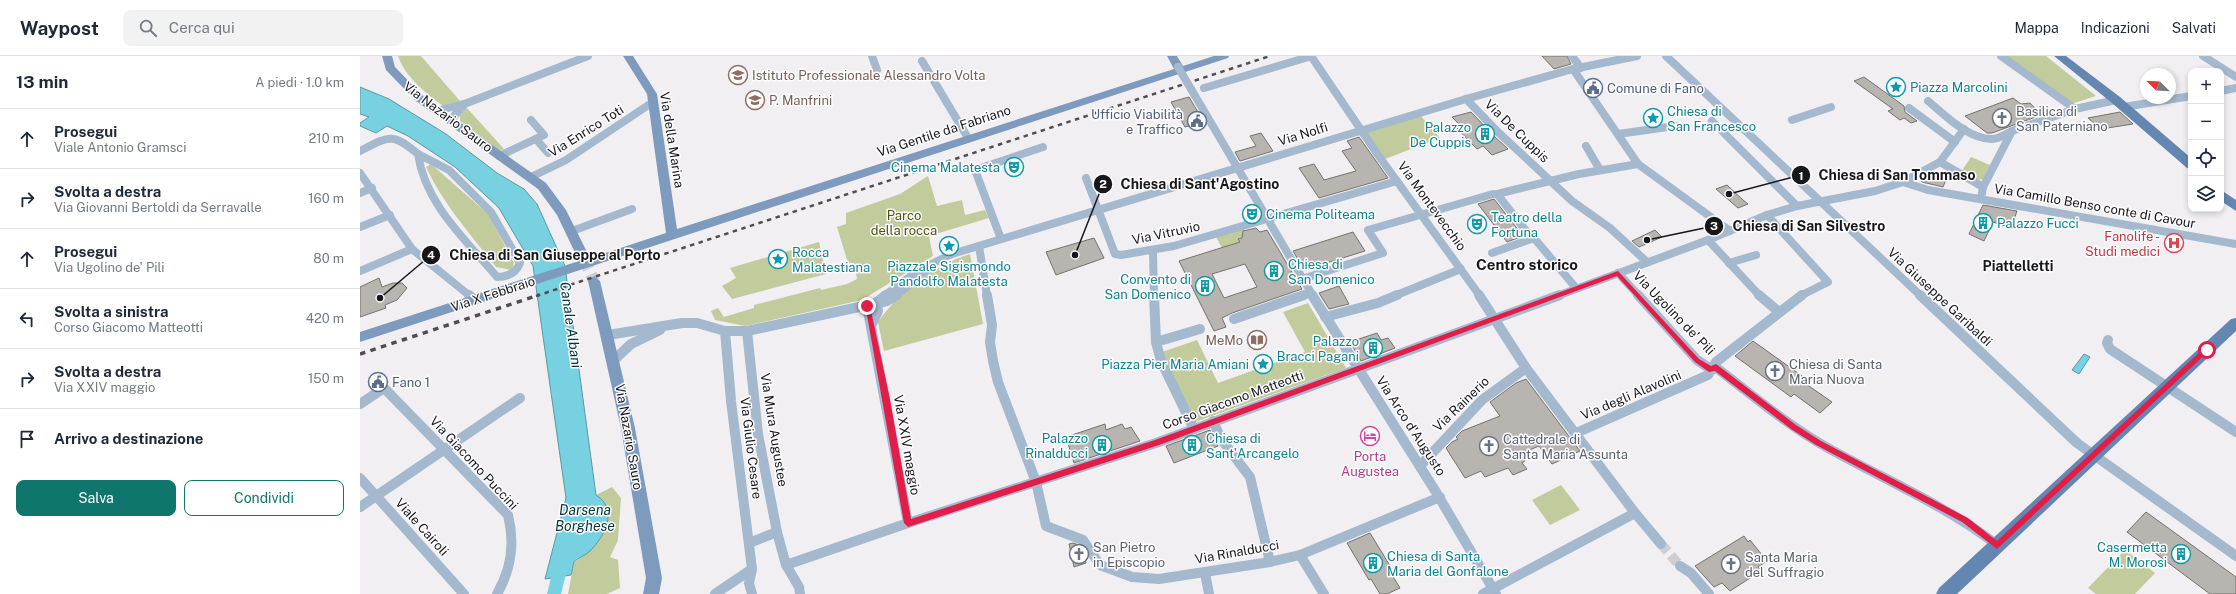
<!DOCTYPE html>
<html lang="it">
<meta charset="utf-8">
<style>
:root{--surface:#fff;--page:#f2f2f3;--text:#1f2937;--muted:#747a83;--line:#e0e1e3;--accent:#0f766e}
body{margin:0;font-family:"Public Sans",sans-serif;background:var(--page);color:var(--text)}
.controls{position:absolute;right:12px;top:12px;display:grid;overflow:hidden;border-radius:8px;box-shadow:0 2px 6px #0003}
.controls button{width:36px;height:36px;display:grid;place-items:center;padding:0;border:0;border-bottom:1px solid var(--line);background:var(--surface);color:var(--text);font:20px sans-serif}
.compass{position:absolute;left:1780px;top:12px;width:36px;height:36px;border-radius:50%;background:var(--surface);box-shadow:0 2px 6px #0003;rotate:294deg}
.stop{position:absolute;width:12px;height:12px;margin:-9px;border:3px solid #e11d48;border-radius:50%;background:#fff}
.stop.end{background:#e11d48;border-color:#fff;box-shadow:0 1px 4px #0008}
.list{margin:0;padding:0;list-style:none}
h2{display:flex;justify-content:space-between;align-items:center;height:52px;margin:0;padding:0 16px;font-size:17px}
h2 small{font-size:13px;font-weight:400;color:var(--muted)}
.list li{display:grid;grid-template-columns:26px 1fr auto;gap:12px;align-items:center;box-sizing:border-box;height:60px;padding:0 16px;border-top:1px solid var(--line)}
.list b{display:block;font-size:15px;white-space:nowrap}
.list p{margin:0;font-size:13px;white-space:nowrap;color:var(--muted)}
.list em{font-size:13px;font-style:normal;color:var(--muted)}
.actions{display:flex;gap:8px;padding:12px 16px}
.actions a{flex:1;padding:9px 0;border:1px solid var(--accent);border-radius:8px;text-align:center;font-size:14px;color:var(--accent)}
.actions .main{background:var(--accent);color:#fff}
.icon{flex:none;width:22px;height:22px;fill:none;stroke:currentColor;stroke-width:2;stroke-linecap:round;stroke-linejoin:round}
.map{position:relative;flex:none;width:1876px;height:538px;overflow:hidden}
header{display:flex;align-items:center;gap:24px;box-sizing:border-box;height:56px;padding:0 20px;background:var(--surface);border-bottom:1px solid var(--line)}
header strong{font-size:19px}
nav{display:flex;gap:22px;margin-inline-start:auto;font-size:14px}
.search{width:280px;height:36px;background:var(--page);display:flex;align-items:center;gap:10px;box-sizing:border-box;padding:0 14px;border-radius:8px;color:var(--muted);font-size:15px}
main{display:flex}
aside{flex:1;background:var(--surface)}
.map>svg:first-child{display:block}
</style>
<header>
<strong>Waypost</strong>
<div class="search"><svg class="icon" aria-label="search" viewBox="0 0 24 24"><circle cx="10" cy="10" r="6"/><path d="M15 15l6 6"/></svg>Cerca qui</div>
<nav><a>Mappa</a><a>Indicazioni</a><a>Salvati</a></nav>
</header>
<main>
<aside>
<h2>13 min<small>A piedi · 1.0 km</small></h2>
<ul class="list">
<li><svg class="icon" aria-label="ahead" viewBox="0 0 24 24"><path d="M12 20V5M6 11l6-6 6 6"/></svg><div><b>Prosegui</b><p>Viale Antonio Gramsci</p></div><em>210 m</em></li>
<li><svg class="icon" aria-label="right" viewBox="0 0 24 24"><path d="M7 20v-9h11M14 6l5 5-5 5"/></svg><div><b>Svolta a destra</b><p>Via Giovanni Bertoldi da Serravalle</p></div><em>160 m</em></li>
<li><svg class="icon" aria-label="ahead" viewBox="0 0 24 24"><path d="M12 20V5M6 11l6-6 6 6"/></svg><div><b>Prosegui</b><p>Via Ugolino de' Pili</p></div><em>80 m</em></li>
<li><svg class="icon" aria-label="left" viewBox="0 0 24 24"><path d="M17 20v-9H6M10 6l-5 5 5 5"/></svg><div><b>Svolta a sinistra</b><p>Corso Giacomo Matteotti</p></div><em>420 m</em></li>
<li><svg class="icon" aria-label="right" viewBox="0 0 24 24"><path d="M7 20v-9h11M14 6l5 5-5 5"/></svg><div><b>Svolta a destra</b><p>Via XXIV maggio</p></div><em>150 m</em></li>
<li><svg class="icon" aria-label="arrive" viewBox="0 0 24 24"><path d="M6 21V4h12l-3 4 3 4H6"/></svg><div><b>Arrivo a destinazione</b></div></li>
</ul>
<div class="actions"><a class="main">Salva</a><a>Condividi</a></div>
</aside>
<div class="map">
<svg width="1876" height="538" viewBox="0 0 1876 538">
<rect width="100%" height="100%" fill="#f2eff3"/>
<g fill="#c2cb9b">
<path d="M38,0H61L100,45L83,50C65,36 46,22 38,0Z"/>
<path d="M1646,0H1686L1736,40L1711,48Z"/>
<path d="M107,52L144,93L140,95L100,65V59Z"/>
<path d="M1060,59L1080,82L1025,103L1006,76Z"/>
<path d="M1611,101L1630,109L1623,123L1618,124L1601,116Z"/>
<path d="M71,108L128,158L154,207L152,214L136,211C111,179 83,148 66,111Z"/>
<path d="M568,120L577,150L602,144L605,159L625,154L629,162L569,180L573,200L502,244L385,270L355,264L351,255L358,252L364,261L394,252V249L460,232L461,234L487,228L497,223L494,207H488L477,171L486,168V157L540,138Z"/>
<path d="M884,173L886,180L878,183L880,186L862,192L856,181Z"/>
<path d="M459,186L466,218L372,243L362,230L376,222L370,212Z"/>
<path d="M610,198L623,268L524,295L518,266C539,235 575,209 610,198Z"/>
<path d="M948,247L986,312L835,366L802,296L837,284L858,327L945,296L923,256Z"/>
<path d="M1201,429L1220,454L1190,469L1172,444Z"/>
<path d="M252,431L261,442L258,484L250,501L258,504L260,532L247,538H208L214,507C233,495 266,456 236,439Z"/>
<path d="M1765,494L1795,517L1775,538H1736L1728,532Z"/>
</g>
<g fill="#78d1e0" stroke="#5b99a4">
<path d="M0,31L29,43L86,78L137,117L164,133L177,148L205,210L236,439C259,453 245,480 230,495C226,499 218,502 214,506C213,509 212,516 211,519L185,523L206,442L173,210L139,152L95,111L48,80L27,70L16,77L0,70V67L9,61L0,58Z"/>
<path d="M1724,298L1730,301L1719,318L1712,314Z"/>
</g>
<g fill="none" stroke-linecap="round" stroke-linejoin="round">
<path fill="#78d1e0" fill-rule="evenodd" d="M202,499L207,501L209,506L201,538H187L195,506L197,501Z"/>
</g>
<g fill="#b8b4b0" stroke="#75726e" fill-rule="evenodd">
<path d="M1182,0H1207L1211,8L1194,13Z"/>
<path d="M1504,21L1544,50L1545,56L1557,65L1551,67L1544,62L1540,64L1528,55L1533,53L1494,25Z"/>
<path d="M829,41L844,66L825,71L811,46Z"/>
<path d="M1653,42L1661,48L1670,47L1681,59L1632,77H1627L1605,60Z"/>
<path d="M1111,56L1135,81L1148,93L1132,99L1123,90L1117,93L1108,84L1095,70L1099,68L1092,61Z"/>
<path d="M1760,56L1773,68L1741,73L1728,62Z"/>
<path d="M901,77L913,95L880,105L875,96L896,90L890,80Z"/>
<path d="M999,81L1028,122L959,142L939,112L954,108L964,124L996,115L982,95L992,92L987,85Z"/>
<path d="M1570,117L1580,121L1588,119L1583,131L1562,126L1560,123Z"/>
<path d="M1367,129L1383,144L1388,148L1378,152L1356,133Z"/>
<path d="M1134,143L1163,180L1147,186L1118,148Z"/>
<path d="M1623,149L1657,155L1651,172L1633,166L1624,185L1609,178Z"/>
<path d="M896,172L900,176L907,174L942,233L872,257L862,262L866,271L854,275L819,205L880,186L878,183L882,182L883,175ZM885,208L897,231L864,242L852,218Z"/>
<path d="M1295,174L1302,181L1279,191L1272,185Z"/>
<path d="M993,176L1005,195L944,214L933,195Z"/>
<path d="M734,182L744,202L696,219L686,196Z"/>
<path d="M19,222L22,231L33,227H42L47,232L37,244L25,249L26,252L0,261V231Z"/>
<path d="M979,230L989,248L969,253L959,237Z"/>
<path d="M1017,277L1021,284L1028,282L1035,292L1001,305L990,286Z"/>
<path d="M1393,285L1449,325L1446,328L1472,346L1460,357L1434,338L1431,341L1375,300Z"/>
<path d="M1166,323L1220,395L1192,408L1179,390L1160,398L1165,405L1162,407L1167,413L1153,419L1148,412L1125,421L1121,415L1105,422L1086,392L1092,386L1098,383L1096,381L1102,375L1140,360L1130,346L1156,327Z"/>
<path d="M745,368L746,374L762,368L765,373L771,371L780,385L714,407L706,381Z"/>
<path d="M850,374L858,390L814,407L806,390Z"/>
<path d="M1786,456L1876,521V538H1850L1767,476Z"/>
<path d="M1010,477L1032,513L1029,514L1040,532L1027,538H1020L1011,523L1009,524L987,487Z"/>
<path d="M1384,480L1388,486L1390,484L1407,505L1398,511L1401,515L1370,535L1362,527L1354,531L1335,510Z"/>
<path d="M713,487L719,489L724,497L726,507L714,511L709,488Z"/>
</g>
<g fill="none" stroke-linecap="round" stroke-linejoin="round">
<path stroke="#d1ced2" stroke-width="10" stroke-dasharray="10 5" stroke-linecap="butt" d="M1301,488L1320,510"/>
<path stroke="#d1ced2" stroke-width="12" stroke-dasharray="12 5.5" stroke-linecap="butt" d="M224,202L234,225"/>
<g stroke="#a4b8ce" stroke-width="8">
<path d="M512,0L517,14"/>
<path d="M951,0L1018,99L1120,240"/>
<path d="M1212,0L1221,12"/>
<path d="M1306,0L1561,240"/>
<path d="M1641,0L1715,53"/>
<path d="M1843,0L1876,21"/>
<path d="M562,5L608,82"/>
<path d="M1213,13L1278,108L1370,175"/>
<path d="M844,32L952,0"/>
<path d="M831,33L953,240"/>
<path d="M1861,35L1876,32"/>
<path d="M1106,43L1139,77L1212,145L1250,172L1287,206"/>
<path d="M1568,45C1585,59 1608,83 1632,83C1639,83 1646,78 1652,75"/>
<path d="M1764,51L1831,40"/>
<path d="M1549,52L1595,86"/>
<path d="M77,55L107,47L228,0"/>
<path d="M1432,64L1471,51"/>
<path d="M1352,65L1437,150"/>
<path d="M93,66L94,60L104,49"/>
<path d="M1258,78L1315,70"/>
<path d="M176,83L188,97"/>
<path d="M1226,90L1240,114"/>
<path d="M0,95C29,80 32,76 58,98"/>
<path d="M58,98L89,114L131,156L160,207C156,217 148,221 137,221C106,184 65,148 58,98Z"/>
<path d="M139,100L184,79L171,64"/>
<path d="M1580,106L1623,131"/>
<path d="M0,117L52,193L110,240"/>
<path d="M171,121L206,104L293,46"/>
<path d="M726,122L755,198L761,199L814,190L1037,125"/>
<path d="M1543,126L1568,134L1876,188"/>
<path d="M0,137L12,132"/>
<path d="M1141,137L1219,118L1278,108"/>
<path d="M1137,138L1171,181L1174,182"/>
<path d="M1621,143L1623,131L1652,75L1715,53L1756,44"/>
<path d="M1407,159L1468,226L1440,240"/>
<path d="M0,171L30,159"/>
<path d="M212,175L272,153"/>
<path d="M1174,182L1216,232"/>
<path d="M641,183L615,114L683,91"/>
<path d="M1348,184L1400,240"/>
<path d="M619,190L627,240"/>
<path d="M793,195L794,240"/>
<path d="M1132,197L1174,182"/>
<path d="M1369,207L1396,199"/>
<path d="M0,215L52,193"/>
<path d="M1258,217L1279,240"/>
<path d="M942,223L1023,197L1008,174L1133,138"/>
<path d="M524,240L559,214L592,198L1106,43L1213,13L1277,0"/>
<path d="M536,240L573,209"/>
<path d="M941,240L951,237"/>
<path d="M1034,240L1101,213"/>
<path d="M1197,240L1348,184L1407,159L1437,150L1515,135L1543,126L1580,106L1604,73"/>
</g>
<g stroke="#a4b8ce" stroke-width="10">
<path d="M109,239L115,244"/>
<path d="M627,239L632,269L630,286L633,305L638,326L676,426L686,470L723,484L740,509L772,521L799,523L910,506L940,499L1080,441"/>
<path d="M794,239L796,286L801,305L834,373"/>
<path d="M952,239L1076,436L1136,538"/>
<path d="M1119,239L1166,312L1275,457L1301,488"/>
<path d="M1278,239L1337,304L1352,314"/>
<path d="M1399,239L1419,256"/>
<path d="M1560,239L1717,387L1876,500"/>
<path d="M517,246L526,239"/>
<path d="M507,250L548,467"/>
<path d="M965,261L1018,247L1037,239"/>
<path d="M874,263L944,239"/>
<path d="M512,268L518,255L517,246"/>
<path d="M365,275L371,345L392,513L389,527L392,538"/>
<path d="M387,275L398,378L417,476L389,487"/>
<path d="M248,279L322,267H337L365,275H387L527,245L537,239"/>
<path d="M1748,284L1747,287L1750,293L1876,376"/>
<path d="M796,286L840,273"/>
<path d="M254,304L271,288L300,274"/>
<path d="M1354,310C1391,338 1427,369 1468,392C1525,424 1585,449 1637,489"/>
<path d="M0,348L24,332L148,459C155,486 151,514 137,538"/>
<path d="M853,365L861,383L890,421L910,506"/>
<path d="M1216,377L1348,319L1356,306L1442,239"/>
<path d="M1060,410L1122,344L1166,312"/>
<path d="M0,422L104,538"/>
<path d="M0,451L160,342"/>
<path d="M417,476L426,509L439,531L440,538"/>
<path d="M940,499L964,538"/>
<path d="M426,509L548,467L796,387L1200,239"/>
<path d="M1320,510L1331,517L1349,538"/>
<path d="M845,517L849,538"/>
<path d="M355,538L392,513"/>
<path d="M1123,538L1275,457"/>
</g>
<g fill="#7e9bbd" fill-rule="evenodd">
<path d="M22,0H32L35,11L64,41L186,127L206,154L230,202L306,177L287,38L263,0H273L297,38L317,173L814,13L807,0H817L823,10L854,0H869L868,2L0,286V276L219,205L197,159L178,133L56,45L26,14Z"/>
<path d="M234,220L240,225L275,372L302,522L299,538H283L286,522L261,372L228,225Z"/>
</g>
<g fill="#6387b0" fill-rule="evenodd">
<path d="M1694,0H1706L1760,41L1831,102V113L1827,112L1752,47Z"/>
<path d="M1861,134L1876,144V155L1861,145Z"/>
<path d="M1876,262V275L1597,538H1576L1579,532L1871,263Z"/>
</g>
<path stroke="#504e51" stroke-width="2.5" stroke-dasharray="4.5 4.5" stroke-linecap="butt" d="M176,240L910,0"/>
<path stroke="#504e51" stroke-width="3.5" stroke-dasharray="5.5 5.5" stroke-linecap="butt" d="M0,298L179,239"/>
<path stroke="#a4b8ce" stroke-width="8" d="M818,11L831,33"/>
</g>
<path fill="#e11d48" d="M1258,215L1339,303L1351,310L1356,308L1436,369L1461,385L1608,462L1637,485L1844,292L1850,294L1637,493L1602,466L1456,389L1431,373L1355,315L1349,316L1335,306L1257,220L799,389L548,471L544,467L505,248L510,250L530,343L551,463L795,384Z"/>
<defs>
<symbol id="school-ring" viewBox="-11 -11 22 22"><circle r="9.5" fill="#fefdff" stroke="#8d6e63" stroke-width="1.5"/><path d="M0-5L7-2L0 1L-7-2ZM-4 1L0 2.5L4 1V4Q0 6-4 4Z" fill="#8d6e63"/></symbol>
<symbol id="sight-ring" viewBox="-11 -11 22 22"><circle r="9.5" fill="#fefdff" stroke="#0f9aa8" stroke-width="1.5"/><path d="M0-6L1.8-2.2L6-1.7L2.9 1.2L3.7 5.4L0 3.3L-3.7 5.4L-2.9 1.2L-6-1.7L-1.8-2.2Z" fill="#0f9aa8"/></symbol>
<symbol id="civic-ring" viewBox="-11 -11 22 22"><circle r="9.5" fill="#fefdff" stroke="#5c6f8a" stroke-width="1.5"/><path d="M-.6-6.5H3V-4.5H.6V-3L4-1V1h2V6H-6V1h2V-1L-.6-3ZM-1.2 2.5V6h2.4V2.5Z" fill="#5c6f8a"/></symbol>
<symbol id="church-ring" viewBox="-11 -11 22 22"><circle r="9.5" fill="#fefdff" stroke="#6b7280" stroke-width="1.5"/><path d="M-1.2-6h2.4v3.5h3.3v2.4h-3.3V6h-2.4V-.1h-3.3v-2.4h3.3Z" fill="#6b7280"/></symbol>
<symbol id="building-ring" viewBox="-11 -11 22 22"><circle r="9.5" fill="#fefdff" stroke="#0f9aa8" stroke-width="1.5"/><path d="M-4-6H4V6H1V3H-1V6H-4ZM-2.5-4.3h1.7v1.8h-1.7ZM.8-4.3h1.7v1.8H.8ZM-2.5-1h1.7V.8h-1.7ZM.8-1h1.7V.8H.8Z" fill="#0f9aa8"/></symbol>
<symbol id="theatre-ring" viewBox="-11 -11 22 22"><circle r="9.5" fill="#fefdff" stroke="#0f9aa8" stroke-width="1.5"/><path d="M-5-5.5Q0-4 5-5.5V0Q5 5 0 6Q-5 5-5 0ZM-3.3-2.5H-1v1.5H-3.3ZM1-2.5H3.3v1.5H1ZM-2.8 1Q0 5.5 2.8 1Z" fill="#0f9aa8"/></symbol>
<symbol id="hospital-ring" viewBox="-11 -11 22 22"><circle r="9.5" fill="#fefdff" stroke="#e0444e" stroke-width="1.5"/><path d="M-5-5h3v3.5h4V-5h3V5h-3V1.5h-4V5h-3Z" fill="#e0444e"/></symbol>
<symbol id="library-ring" viewBox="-11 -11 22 22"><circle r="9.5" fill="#fefdff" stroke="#8d6e63" stroke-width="1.5"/><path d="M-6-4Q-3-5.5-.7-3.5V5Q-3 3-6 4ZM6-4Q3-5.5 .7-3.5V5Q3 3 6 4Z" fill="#8d6e63"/></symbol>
<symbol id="hotel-ring" viewBox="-11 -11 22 22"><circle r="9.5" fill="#fefdff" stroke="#d1479c" stroke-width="1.5"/><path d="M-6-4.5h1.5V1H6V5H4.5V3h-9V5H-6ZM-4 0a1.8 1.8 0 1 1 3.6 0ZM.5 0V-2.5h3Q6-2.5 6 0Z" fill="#d1479c"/></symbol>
</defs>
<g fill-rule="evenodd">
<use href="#school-ring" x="367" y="8" width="22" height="22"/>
<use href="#sight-ring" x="1525" y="20" width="22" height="22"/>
<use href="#civic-ring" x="1222" y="21" width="22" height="22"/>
<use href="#school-ring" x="384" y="33" width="22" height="22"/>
<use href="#sight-ring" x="1282" y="51" width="22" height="22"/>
<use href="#church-ring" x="1631" y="51" width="22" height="22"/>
<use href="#civic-ring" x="826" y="54" width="22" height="22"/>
<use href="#building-ring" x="1114" y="67" width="22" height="22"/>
<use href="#theatre-ring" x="643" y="100" width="22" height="22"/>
<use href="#theatre-ring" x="881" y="147" width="22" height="22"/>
<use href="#building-ring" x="1612" y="156" width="22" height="22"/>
<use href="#theatre-ring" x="1106" y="157" width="22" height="22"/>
<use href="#hospital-ring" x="1803" y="176" width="22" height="22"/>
<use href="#sight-ring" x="578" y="179" width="22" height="22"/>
<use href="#sight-ring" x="407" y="192" width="22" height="22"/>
<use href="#building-ring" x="903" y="204" width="22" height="22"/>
<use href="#building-ring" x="834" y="219" width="22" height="22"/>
<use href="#library-ring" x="886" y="273" width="22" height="22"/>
<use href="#building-ring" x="1002" y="281" width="22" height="22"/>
<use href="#sight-ring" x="892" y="297" width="22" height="22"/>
<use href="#church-ring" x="1404" y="304" width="22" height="22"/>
<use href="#civic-ring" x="7" y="315" width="22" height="22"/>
<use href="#hotel-ring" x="999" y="369" width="22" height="22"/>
<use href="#building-ring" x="731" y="378" width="22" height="22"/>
<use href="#building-ring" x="821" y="378" width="22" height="22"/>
<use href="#church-ring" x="1118" y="379" width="22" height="22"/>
<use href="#church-ring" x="708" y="487" width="22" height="22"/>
<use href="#building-ring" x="1810" y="487" width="22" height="22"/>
<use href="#building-ring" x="1002" y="496" width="22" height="22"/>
<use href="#church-ring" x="1360" y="497" width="22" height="22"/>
</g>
<g text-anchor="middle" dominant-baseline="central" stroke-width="3" stroke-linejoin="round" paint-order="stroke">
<g font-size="13" fill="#785e54" stroke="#fefdff" text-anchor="start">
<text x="392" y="19">Istituto Professionale Alessandro Volta</text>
<text x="409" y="44">P. Manfrini</text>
<text x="883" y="284" text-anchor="end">MeMo</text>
</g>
<g font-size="13" fill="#0d838f" stroke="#fefdff" text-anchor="start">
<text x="1550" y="31">Piazza Marcolini</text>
<text x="1307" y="55">Chiesa di<tspan x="1307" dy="15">San Francesco</tspan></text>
<text x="1111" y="71" text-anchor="end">Palazzo<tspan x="1111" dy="15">De Cuppis</tspan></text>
<text x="640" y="111" text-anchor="end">Cinema Malatesta</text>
<text x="906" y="158">Cinema Politeama</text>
<text x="1131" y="161">Teatro della<tspan x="1131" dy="15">Fortuna</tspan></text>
<text x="1637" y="167">Palazzo Fucci</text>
<text x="432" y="196">Rocca<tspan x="432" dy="15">Malatestiana</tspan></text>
<text x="928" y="208">Chiesa di<tspan x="928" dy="15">San Domenico</tspan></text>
<text x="589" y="210" text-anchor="middle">Piazzale Sigismondo<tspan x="589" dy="15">Pandolfo Malatesta</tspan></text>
<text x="831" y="223" text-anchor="end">Convento di<tspan x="831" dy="15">San Domenico</tspan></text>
<text x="999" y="285" text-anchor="end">Palazzo<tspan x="999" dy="15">Bracci Pagani</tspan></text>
<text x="889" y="308" text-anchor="end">Piazza Pier Maria Amiani</text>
<text x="728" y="382" text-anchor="end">Palazzo<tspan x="728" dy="15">Rinalducci</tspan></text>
<text x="846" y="382">Chiesa di<tspan x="846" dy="15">Sant'Arcangelo</tspan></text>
<text x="1807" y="491" text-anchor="end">Casermetta<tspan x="1807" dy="15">M. Morosi</tspan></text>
<text x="1027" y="500">Chiesa di Santa<tspan x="1027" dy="15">Maria del Gonfalone</tspan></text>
</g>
<g font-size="13" fill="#4e5e75" stroke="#fefdff" text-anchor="start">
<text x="1247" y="32">Comune di Fano</text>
<text x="823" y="58" text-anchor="end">Ufficio Viabilità<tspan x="823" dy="15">e Traffico</tspan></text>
<text x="32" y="326">Fano 1</text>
</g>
<g font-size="13" fill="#5b616d" stroke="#fefdff" text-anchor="start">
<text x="1656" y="55">Basilica di<tspan x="1656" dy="15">San Paterniano</tspan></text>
<text x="1429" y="308">Chiesa di Santa<tspan x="1429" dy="15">Maria Nuova</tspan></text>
<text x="1143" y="383">Cattedrale di<tspan x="1143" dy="15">Santa Maria Assunta</tspan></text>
<text x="733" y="491">San Pietro<tspan x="733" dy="15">in Episcopio</tspan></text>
<text x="1385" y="501">Santa Maria<tspan x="1385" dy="15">del Suffragio</tspan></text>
</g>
<g font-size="13" fill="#171618" stroke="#fefdff">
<text transform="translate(88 61) rotate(37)">Via Nazario Sauro</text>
<text transform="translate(226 75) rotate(-32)">Via Enrico Toti</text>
<text transform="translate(584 75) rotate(-18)">Via Gentile da Fabriano</text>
<text transform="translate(1157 75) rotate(44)">Via De Cuppis</text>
<text transform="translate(943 78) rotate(-17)">Via Nolfi</text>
<text transform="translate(312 84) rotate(81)">Via della Marina</text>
<text transform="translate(1072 150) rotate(54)">Via Montevecchio</text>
<text transform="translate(1735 150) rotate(10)">Via Camillo Benso conte di Cavour</text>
<text transform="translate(806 177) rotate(-12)">Via Vitruvio</text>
<text transform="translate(133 238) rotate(-18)">Via X Febbraio</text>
<text transform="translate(1580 241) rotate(43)">Via Giuseppe Garibaldi</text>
<text transform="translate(1314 257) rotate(46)">Via Ugolino de' Pili</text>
<text transform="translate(1271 339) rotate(-23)">Via degli Alavolini</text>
<text transform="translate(873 344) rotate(-20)">Corso Giacomo Matteotti</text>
<text transform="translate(1101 348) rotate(-44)">Via Rainerio</text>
<text transform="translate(1051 370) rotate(57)">Via Arco d'Augusto</text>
<text transform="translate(414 374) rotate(81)">Via Mura Augustee</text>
<text transform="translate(269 381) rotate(80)">Via Nazario Sauro</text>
<text transform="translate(547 389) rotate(80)">Via XXIV maggio</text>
<text transform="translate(391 392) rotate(83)">Via Giulio Cesare</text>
<text transform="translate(114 407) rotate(47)">Via Giacomo Puccini</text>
<text transform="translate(62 471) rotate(48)">Viale Cairoli</text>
<text transform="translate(877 496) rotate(-10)">Via Rinalducci</text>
</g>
<g font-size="13" fill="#4b5407" stroke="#fefdff">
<text x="544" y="159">Parco<tspan x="544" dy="15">della rocca</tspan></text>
</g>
<g font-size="13" fill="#be3a42" stroke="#fefdff" text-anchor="end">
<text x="1800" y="180">Fanolife -<tspan x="1800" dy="15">Studi medici</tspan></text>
</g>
<g font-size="13" fill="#b23c85" stroke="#fefdff">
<text x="1010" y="400">Porta<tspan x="1010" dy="15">Augustea</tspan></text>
</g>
<g font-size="14" font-weight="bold" fill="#171618" stroke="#fefdff">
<text x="1658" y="210">Piattelletti</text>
</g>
<g font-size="14" font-style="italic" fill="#063339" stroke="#fefdff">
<text transform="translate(211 269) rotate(82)">Canale Albani</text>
<text x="225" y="454">Darsena<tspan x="225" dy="16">Borghese</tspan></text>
</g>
<g font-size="15" font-weight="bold" fill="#171618" stroke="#fefdff">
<text x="1167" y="208">Centro storico</text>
</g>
</g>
<path fill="none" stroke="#171618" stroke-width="1.5" d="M1369 138L1441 119M715 199L743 128M1287 184L1354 170M20 242L71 199"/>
<g fill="#171618" stroke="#fefdff" stroke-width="1.5">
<circle cx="1369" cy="138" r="4"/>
<circle cx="715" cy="199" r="4"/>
<circle cx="1287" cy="184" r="4"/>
<circle cx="20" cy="242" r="4"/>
<circle cx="1441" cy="119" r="10"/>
<circle cx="743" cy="128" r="10"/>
<circle cx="1354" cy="170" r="10"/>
<circle cx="71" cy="199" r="10"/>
</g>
<g font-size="12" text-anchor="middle" font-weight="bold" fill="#fff">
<text x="1441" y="124">1</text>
<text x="743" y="132">2</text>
<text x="1354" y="174">3</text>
<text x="71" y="203">4</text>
</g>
<g font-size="14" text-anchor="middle" font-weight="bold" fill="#171618" stroke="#fefdff" stroke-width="3" stroke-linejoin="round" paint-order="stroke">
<text x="1537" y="124">Chiesa di San Tommaso</text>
<text x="840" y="133">Chiesa di Sant'Agostino</text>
<text x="1449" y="175">Chiesa di San Silvestro</text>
<text x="195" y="204">Chiesa di San Giuseppe al Porto</text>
</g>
</svg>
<div class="controls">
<button>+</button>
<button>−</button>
<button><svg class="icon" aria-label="locate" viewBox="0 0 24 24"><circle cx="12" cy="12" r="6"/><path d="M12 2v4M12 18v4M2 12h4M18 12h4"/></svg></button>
<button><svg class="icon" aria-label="layers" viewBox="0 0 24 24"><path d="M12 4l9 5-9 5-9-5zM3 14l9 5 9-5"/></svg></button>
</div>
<svg class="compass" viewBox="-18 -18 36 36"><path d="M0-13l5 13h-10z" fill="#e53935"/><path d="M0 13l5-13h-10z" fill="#747a83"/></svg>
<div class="stop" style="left:1847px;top:294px"></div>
<div class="stop end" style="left:507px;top:250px"></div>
</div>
</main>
